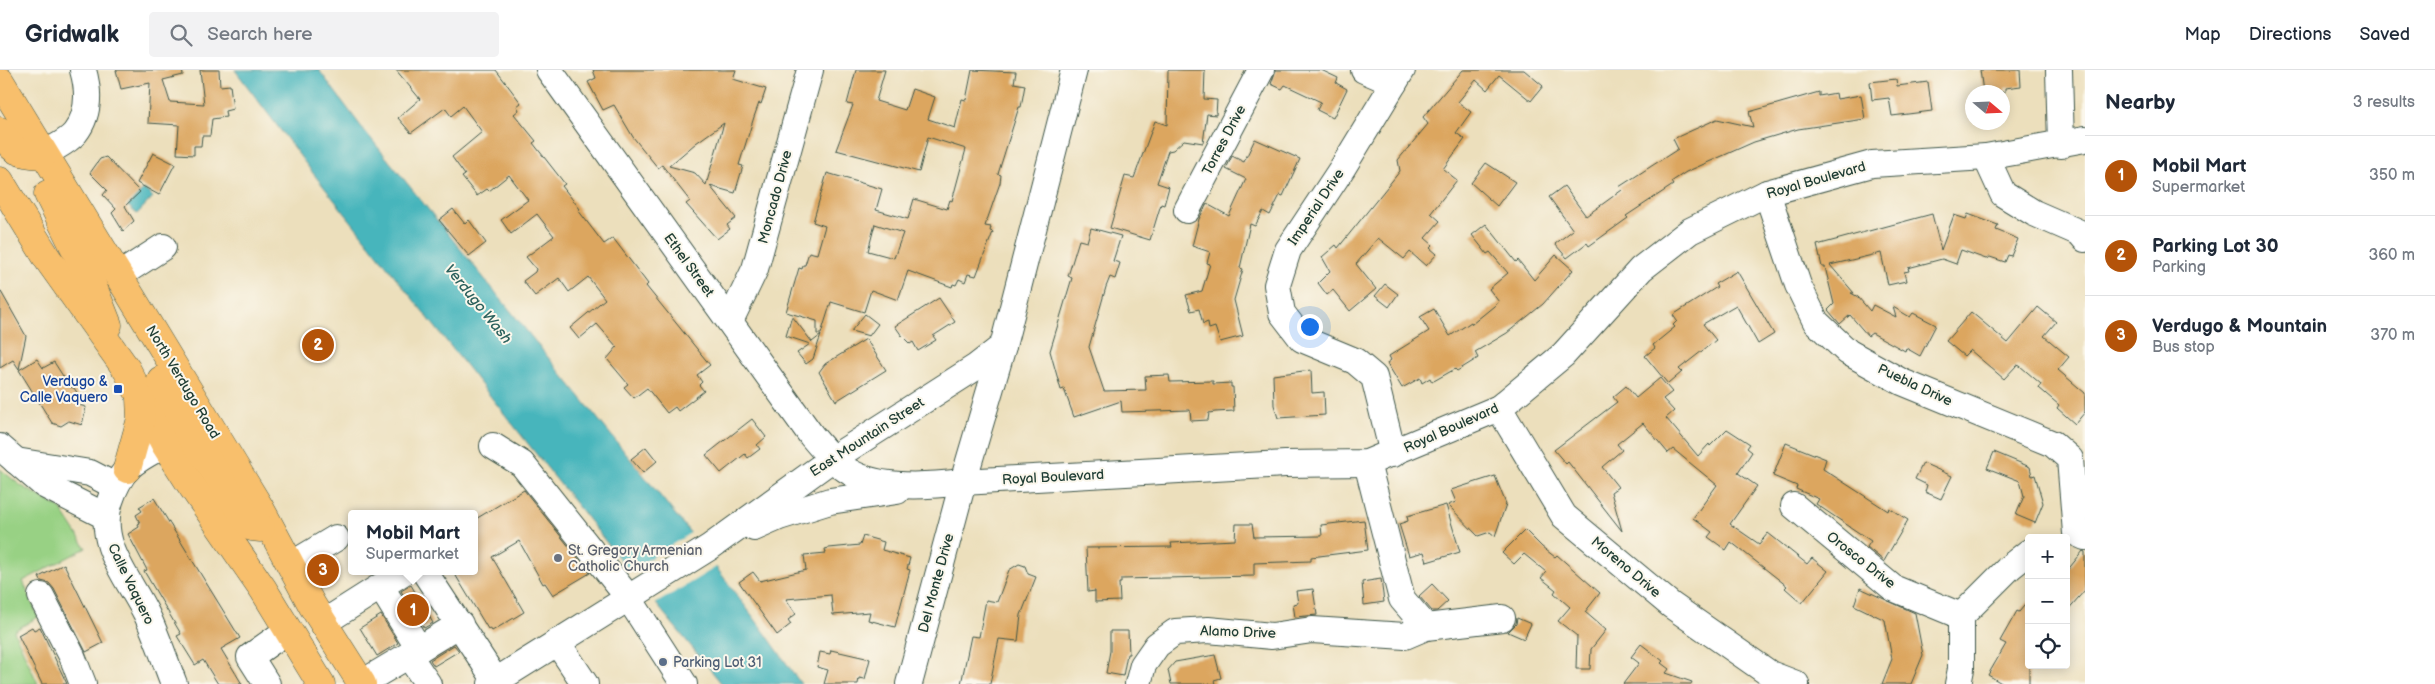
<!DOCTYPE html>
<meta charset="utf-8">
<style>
:root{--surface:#fff;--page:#f2f2f3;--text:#1f2937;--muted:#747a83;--line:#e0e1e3;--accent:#b45309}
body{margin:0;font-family:"Balsamiq Sans",sans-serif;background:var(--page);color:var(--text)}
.controls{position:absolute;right:15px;bottom:15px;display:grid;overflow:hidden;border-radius:5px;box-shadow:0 2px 12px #0003}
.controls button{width:45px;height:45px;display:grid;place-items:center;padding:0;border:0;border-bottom:1px solid var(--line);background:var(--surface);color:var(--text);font:25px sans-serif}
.compass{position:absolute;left:1965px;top:15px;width:45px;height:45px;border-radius:50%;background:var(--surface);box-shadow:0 2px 12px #0003;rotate:109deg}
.you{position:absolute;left:1309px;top:256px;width:18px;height:18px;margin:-12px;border:4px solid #fff;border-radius:50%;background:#1a73e8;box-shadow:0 0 0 8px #1a73e833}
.badge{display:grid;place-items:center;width:32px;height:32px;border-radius:50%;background:var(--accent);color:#fff;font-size:16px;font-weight:700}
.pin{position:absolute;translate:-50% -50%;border:2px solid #fff;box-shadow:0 1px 5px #0006}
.popup{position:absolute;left:348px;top:440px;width:130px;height:65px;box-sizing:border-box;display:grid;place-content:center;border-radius:5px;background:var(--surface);filter:drop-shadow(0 1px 4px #0005);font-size:16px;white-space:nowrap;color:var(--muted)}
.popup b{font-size:19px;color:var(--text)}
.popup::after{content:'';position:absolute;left:50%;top:100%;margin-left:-10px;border:10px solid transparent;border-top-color:var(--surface)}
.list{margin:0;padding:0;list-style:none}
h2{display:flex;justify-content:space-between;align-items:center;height:65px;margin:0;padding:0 20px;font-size:21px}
h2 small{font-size:16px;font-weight:400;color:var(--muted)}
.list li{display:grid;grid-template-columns:32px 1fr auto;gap:15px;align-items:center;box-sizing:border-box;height:80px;padding:0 20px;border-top:1px solid var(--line)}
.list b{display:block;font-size:19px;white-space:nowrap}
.list p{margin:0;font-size:16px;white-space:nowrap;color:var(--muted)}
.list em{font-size:16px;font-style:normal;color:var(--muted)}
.icon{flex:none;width:28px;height:28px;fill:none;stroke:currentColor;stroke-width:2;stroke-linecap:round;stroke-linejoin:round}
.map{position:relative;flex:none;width:2085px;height:614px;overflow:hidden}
header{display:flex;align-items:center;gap:30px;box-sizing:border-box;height:70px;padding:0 25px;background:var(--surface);border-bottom:1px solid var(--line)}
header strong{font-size:24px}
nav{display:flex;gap:28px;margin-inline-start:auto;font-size:18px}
.search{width:350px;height:45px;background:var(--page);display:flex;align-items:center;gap:12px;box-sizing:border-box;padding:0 18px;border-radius:5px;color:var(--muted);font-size:19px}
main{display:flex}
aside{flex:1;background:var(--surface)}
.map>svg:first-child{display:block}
</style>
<header>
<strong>Gridwalk</strong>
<div class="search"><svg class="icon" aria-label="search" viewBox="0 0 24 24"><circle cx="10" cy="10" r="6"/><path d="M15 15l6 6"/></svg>Search here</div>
<nav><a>Map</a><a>Directions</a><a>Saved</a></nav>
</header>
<main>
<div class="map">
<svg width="2085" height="614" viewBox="0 0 2085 614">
<rect width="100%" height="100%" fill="#fbf7ec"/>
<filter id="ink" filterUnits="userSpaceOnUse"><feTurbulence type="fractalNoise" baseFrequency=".02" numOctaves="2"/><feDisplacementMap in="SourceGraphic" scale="10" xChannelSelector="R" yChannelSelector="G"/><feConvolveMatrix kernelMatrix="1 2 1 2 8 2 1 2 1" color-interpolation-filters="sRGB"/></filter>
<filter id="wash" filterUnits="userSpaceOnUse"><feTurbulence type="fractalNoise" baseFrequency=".0096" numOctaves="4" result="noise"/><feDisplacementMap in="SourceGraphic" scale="20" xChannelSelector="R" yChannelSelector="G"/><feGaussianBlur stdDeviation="1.12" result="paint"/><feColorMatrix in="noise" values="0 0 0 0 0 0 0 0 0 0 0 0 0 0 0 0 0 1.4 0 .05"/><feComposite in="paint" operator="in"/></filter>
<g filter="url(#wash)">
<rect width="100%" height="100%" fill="#ecdfbc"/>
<path fill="#98d184" stroke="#5c875c" d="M0,399L20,415L60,438L86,478L23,511L38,547L14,561L38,614H0Z"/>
<g fill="#46b5bc" stroke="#327978">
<path d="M235,0H319L360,55L692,465L766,564L801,614H722L630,502L312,102Z"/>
<path d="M144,119L153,127L137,144L128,136Z"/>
</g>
<path fill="#ecdfbc" d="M692,462L718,496L655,534L628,502Z"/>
<g id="blocks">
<g fill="#dca65f" fill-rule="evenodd">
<path d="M116,0H182L183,5L163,10L170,32L204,34L200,0H219L220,16L230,15L233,39L225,41L226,47L212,49L210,66H202L201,76H194V85L177,84L179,55L148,53L150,13L121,19Z"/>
<path d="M396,0H496L521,33L517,36L519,40L514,44L536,71L533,73L565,114L562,116L580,139L578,140L604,174L613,168L648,214L646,216L710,295L697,305L702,312L699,315L704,321L678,341L675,337L667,343L647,318L634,328L624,317L628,314L607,289L617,277L597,254L579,269L570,258L605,229L588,207L569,222L559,208L535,226L523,211L535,202L536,199L526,187L554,166L537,144L511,164L501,150L528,130L509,105L489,121L487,119L477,126L462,107L465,105L452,87L482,62L463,36L451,46L445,38L411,63L398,48L420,29Z"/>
<path d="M593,0H736L733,9L766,19L761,34L759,33L754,47L739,95L743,96L735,123L710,116L736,148L727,155L730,159L717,169L686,134L690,131L662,95L658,98L633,67L614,35L603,40L588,12L596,8ZM724,53L706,115L695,103L669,96L696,73Z"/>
<path d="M856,0H885L876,31L905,40L912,19L935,27L928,49L955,58L962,29L966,30L972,0L1016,2L1014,13L1025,15L1021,37H1019L998,104L1001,105L1000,113L985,156L991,157L990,161L993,162L976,206L968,204L965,212L959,209L956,215L953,214L952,217L908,201L898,230L871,220L864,242L831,232L821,264H817V251L786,242L799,198L802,199L803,195H805L809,182L817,184L825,156L813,152L827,103L882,119L876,140L908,149L914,129L947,139L950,130L952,131L966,79L928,67L919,102L836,80L853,35L847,34ZM875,154L903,163L894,188L868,181Z"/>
<path d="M1168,0H1205L1204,29L1217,30L1216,45L1207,44L1203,73L1184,70L1173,80L1168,81L1157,113L1169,117L1164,135L1161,134L1150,170L1110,158L1125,106L1134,108L1155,51L1167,55Z"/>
<path d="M1276,0H1321L1338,8L1336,13L1347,19L1333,48L1317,40L1321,32L1285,15L1282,19L1271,14Z"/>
<path d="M1463,0H1524L1543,16L1531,31L1499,5L1487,20L1476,10L1458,32L1471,42L1456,63L1465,69L1443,99L1457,110L1431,143L1440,151L1425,168L1433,175L1430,178L1437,184L1426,196L1410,182L1404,189L1378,168L1356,194L1376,219L1350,241L1333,220L1327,225L1318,213L1330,201L1322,187L1336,175L1338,178L1400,101L1398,90L1428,54L1423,47Z"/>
<path d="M1980,0H2020L2021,16L2005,18V22H1983Z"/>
<path d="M1896,9L1897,16L1928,12L1932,41L1892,46L1889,28L1872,30L1870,12Z"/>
<path d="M1819,22V26L1836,23L1837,29L1861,25L1865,49L1798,59L1754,72L1686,102L1671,112L1673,115L1626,146L1628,148L1589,176L1587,173L1567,188L1555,174L1573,160L1549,127L1564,116L1586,146L1622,120L1619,117L1678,79L1673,69L1717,49L1753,57L1749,42Z"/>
<path d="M1255,69L1300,89L1283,126L1280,125L1270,145L1263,141L1255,156L1250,154L1240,198L1243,199L1234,230L1243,266L1220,272L1215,257L1209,259L1208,252L1203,254L1199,239L1191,241L1186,225L1202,221L1210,194L1207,193L1210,182L1192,176L1199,149L1207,134L1229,146L1246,109L1226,99L1232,86L1244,92Z"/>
<path d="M153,83L175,94L159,125L137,113Z"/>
<path d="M106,87L140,122L125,136L134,151L123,161L112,143L116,139L103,125L107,120L90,103L100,89Z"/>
<path d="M1486,93L1515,112L1497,136L1471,113Z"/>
<path d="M453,139L465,154L469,150L486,173L469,186L439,150Z"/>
<path d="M1932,144L1941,180L1954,145L1966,149L1968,144L1998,155L1996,160L2018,169L2011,186L2008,185L2005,192L1990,187L1986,189L1961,180L1956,194L1942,189L1908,198L1909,201L1904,202L1906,211L1888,215L1881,183L1830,195L1854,223H1851L1858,227L1870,241L1873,235L1896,247L1893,237L1910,247L1913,243L1936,255L1920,286L1906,278L1905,281L1872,263L1868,266L1850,245L1840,254L1828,240L1834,234L1825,197H1822L1817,175Z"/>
<path d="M1486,154L1516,192L1518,190L1534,210L1556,185L1573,200L1543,234L1507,263L1475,282L1478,288L1457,301L1455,299L1432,312L1430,308L1422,313L1420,308L1402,318L1387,293L1391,290L1389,286L1429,261L1420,247L1434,239L1450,266L1471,252L1472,254L1499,232L1489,219L1508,203L1490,182L1487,184L1472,165Z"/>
<path d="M1091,158L1121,166L1113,191L1120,193L1115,209L1110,207L1106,217L1089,277L1104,321L1146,320L1145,306L1169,305L1170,312L1213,311V314L1231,313V317H1233L1234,341L1215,342L1209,343L1208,350L1191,351L1190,340L1122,342L1121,331L1074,347L1064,319L1061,320L1050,281L1072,208L1068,206L1079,170L1087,172Z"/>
<path d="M1737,201L1774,264L1758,274L1736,235L1703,254L1716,270L1679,299L1682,302L1668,314L1645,286L1655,278L1653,275L1675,257L1673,255L1677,251L1673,245L1717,217L1715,214Z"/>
<path d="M1385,214L1398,224L1389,237L1375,226Z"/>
<path d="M0,220L26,266L19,299L13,290L0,298Z"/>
<path d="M939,228L955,252L933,266L936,270L918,281L913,272L910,274L902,266L895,256Z"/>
<path d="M2038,237L2056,252L2044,266L2069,287L2058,300L2085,323V342L2075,354L2057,338L2059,335L2039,318L2041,314L2020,296L2017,295L2004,309L1970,280L1964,286L1946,271L1971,242L2008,273Z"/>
<path d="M865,244L878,254L869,266L851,261Z"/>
<path d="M792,246L812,272L821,265L813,289L806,294L797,283L810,274L786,266Z"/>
<path d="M866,269L886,300L836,331L819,302L825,294Z"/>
<path d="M37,289L43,298L54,292L70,317L74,318L78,324L75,334L86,337L82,355L69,351L61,356L52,353L19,300Z"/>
<path d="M1311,300L1312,323L1324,322L1325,345L1278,348L1274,335L1273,305Z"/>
<path d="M1660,308L1672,322L1663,329L1674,341L1666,348L1698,386L1709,374L1710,376L1727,359L1750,374L1747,378L1752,382L1738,403L1757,416L1730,454L1759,474L1768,463L1807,494L1812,488L1828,501L1802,533L1785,518L1787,516L1731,472L1726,480L1708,467L1712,462L1693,448L1717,415L1673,379L1668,383L1643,353L1617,374L1622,380L1602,397L1618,417L1611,422L1622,461L1568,392L1566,394L1554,380L1617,332L1613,327L1626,316L1636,328Z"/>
<path d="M752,349L766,367L757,375L760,379L748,388L745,384L721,403L706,385Z"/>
<path d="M1786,373L1826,389L1823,399L1888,441L1889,438L1908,450L1884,491L1867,477L1871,471L1816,434L1819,429L1796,419L1797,416L1773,406Z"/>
<path d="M646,377L657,391L643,403L631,389Z"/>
<path d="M1994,382L2030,397L2032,406L2035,405L2043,433L2035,453L2016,445L2024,426L2020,411L1987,398Z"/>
<path d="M1923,393L1952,406L1941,429L1925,422L1927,415L1915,409Z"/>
<path d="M1495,406L1506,434L1495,466L1490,462L1478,466L1448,435L1456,432L1451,420Z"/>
<path d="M524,420L590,503L553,525L545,513L543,514L519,471L492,487L524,542L492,561L490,558L488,559L453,501H474V450Z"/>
<path d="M154,428L240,568L221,579L242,614H218L203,590L195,595L177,566L181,564L144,501L147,500L128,464L139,457L138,454L140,453L136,445L142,441L139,437Z"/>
<path d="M1446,435L1460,482L1427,492L1424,482L1409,486L1399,454L1408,451L1407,446Z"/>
<path d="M1364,450L1368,480L1311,487V491L1254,493V506L1121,509V513H1119L1120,531L1095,532V521L1088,522L1086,478L1172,477L1171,473L1235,470L1236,454H1252L1254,467L1322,466L1321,455Z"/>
<path d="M1525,460L1542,477L1555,487L1557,485L1600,523L1585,542L1606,560L1591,579L1590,599H1576L1577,566L1558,551L1570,537L1554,523L1556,520L1541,508L1546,502L1524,484L1514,494L1502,483Z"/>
<path d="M863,466L884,472L882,480L910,488L907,499L910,500L895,557L868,550L870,542L833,545L831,525L786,529L796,544L788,550L791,554L777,565L739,512L753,502L760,511L806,500L804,485L826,483L825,479L829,478L860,475Z"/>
<path d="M2083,481L2085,482V520L2066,542V502Z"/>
<path d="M64,494L103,573L86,582L54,519L49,513L41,511L39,507Z"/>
<path d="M1019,494L1025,496L1028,504L1036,507L1021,545L1018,571L999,569L990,614H961L971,566L979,567L986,530L997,532L1009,500Z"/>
<path d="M1381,509L1384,532L1364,535L1362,512Z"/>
<path d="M1432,514L1448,531L1437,541H1432L1419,526Z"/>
<path d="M411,515L433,553L424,558L401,521Z"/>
<path d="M1860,518L1915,543L1923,585L1911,614H1882L1892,589L1885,550L1854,535Z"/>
<path d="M1313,519L1317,545L1295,547L1293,534L1298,533L1296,521Z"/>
<path d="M2029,530V614H2003L1988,605L2006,574L2000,571L2017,541L2019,542Z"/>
<path d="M381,545L398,573L377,586L360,558Z"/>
<path d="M1517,548L1531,554L1524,569L1508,562L1516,554Z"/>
<path d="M32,557L34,560L40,557L67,614H42L18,565Z"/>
<path d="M1110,561H1128L1129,584H1127L1123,606L1106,603L1110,581Z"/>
<path d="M1641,574L1663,591L1661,593L1669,599L1666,603L1692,612L1691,614H1623L1639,593L1631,587Z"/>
<path d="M454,575L459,581L434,596L430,590Z"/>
<path d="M831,580L870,589L865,609L859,608L858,614H824L828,600L817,597L820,582L830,584Z"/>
<path d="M1215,585L1221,608L1214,610L1215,614H1171L1168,600L1175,592Z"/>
</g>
</g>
</g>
<g filter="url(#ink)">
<use href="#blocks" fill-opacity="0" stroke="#3e5548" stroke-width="1"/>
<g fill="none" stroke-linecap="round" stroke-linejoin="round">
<defs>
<g id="minor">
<path d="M549,0L811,365C822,378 834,393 850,402C880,420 929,416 963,412L1285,394L1367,393L1499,338L1563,285L1641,199L1690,161L1767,123L1872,94L1986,87L2085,69"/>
<path d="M1364,0L1394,13"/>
<path d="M2059,0L2061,75"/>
<path d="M43,85C53,78 68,72 75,63C90,44 89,21 83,0"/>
<path d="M1986,87L2003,124L2034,143L2080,163L2085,169"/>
<path d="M1767,123L1798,215L1816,252L1848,282L1902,312L2053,374L2070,389L2076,463L2085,467"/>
<path d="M1187,140L1261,0"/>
<path d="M118,206L163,177"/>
<path d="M730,251L755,199L810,0"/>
<path d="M1499,338L1564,446L1671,535L1770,604L1796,614"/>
<path d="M493,376L522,394L628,527L684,614"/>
<path d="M0,377L44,415L105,446"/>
<path d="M1393,384L1374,307L1355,291L1302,269L1282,243L1277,215L1288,180L1343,97L1402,0"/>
<path d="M16,391L90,403L115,416"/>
<path d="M1367,393L1402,529L1426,557"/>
<path d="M1794,436L1893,518L1961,546"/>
<path d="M754,458L779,447L830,431L897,421"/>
<path d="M291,495L336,468"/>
<path d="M424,501L496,611"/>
<path d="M41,526L72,586L83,614"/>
<path d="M323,553L405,501"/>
<path d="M557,572L585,614"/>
<path d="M419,579L460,554"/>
<path d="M409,586L428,614"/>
<path d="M362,613L419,579L381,517"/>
<path d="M174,614C165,591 157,566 146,543C128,507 96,473 110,431C114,419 119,408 128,398C143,383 165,376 183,365"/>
<path d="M267,614L250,587L288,560"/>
<path d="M491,614L710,477L832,389L976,297L1003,276L1074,0"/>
<path d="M909,614L963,412L1003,276"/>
<path d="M1138,614L1143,595L1157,575L1175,562L1208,560L1272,566L1312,560L1405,566L1426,557L1502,548"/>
<path d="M1958,614L1961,599V546L2010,497L2029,482"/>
</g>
<g id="major">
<path d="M0,11L260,438L312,535L362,614"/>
<path d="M0,61C13,82 19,84 43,85"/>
<path d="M0,111L47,188L127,300L166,376L189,412L263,519L321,614"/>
<path d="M48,124L90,209L108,255"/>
<path d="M161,310L188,361L252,457L261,458"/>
<path d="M127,399L141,349L140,328"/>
</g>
</defs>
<use href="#minor" stroke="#3e5548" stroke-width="28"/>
<use href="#major" stroke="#3e5548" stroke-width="29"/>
<use href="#minor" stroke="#fff" stroke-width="26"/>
<use href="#major" stroke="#f8bf6c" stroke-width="28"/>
</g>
</g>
<rect fill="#1a4fb4" stroke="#fbf7ec" stroke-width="2" x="113" y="314" width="10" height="10" rx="2.5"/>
<circle fill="#6b7280" stroke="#fbf7ec" stroke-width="2" cx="558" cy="488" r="5"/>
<circle fill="#5c6f8a" stroke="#fbf7ec" stroke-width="2" cx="663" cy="592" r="5"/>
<g text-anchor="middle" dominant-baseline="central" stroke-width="4" stroke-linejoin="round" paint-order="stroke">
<g font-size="14" fill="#1f3d34" stroke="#fbf7ec">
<text transform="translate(1224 70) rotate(-62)">Torres Drive</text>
<text transform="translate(1816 110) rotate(-16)">Royal Boulevard</text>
<text transform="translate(775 127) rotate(-75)">Moncado Drive</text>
<text transform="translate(1316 137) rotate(-56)">Imperial Drive</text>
<text transform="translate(689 195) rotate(54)">Ethel Street</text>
<text transform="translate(183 312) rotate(59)">North Verdugo Road</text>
<text transform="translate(1915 315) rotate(25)">Puebla Drive</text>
<text transform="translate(1451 358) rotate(-24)">Royal Boulevard</text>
<text transform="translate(867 367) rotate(-33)">East Mountain Street</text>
<text transform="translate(1053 407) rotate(-3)">Royal Boulevard</text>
<text transform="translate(1861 490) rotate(38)">Orosco Drive</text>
<text transform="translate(1626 497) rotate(40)">Moreno Drive</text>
<text transform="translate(936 513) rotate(-75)">Del Monte Drive</text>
<text transform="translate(131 514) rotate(64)">Calle Vaquero</text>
<text transform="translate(1238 562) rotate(2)">Alamo Drive</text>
</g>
<g font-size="14" fill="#164399" stroke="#fbf7ec" text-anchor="end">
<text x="108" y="311">Verdugo &amp;<tspan x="108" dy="16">Calle Vaquero</tspan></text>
</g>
<g font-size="14" fill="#5b616d" stroke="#fbf7ec" text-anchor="start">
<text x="568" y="480">St. Gregory Armenian<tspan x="568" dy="16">Catholic Church</tspan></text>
</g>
<g font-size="14" fill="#4e5e75" stroke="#fbf7ec" text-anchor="start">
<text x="673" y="592">Parking Lot 31</text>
</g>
<g font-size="15" font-style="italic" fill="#2b615d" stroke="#fbf7ec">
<text transform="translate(478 234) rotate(51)">Verdugo Wash</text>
</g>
</g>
</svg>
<div class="controls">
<button>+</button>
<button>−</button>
<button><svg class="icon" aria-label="locate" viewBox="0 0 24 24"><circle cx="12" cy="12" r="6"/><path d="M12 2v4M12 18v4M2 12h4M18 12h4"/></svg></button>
</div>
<svg class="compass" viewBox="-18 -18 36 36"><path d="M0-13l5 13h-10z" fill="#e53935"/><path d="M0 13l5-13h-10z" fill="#747a83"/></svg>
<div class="you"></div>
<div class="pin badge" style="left:413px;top:540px">1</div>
<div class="popup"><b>Mobil Mart</b>Supermarket</div>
<div class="pin badge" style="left:318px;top:275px">2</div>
<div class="pin badge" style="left:323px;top:500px">3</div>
</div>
<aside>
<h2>Nearby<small>3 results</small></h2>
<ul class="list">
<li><span class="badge">1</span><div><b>Mobil Mart</b><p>Supermarket</p></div><em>350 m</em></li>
<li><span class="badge">2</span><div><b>Parking Lot 30</b><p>Parking</p></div><em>360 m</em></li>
<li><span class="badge">3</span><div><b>Verdugo &amp; Mountain</b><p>Bus stop</p></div><em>370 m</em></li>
</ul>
</aside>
</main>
